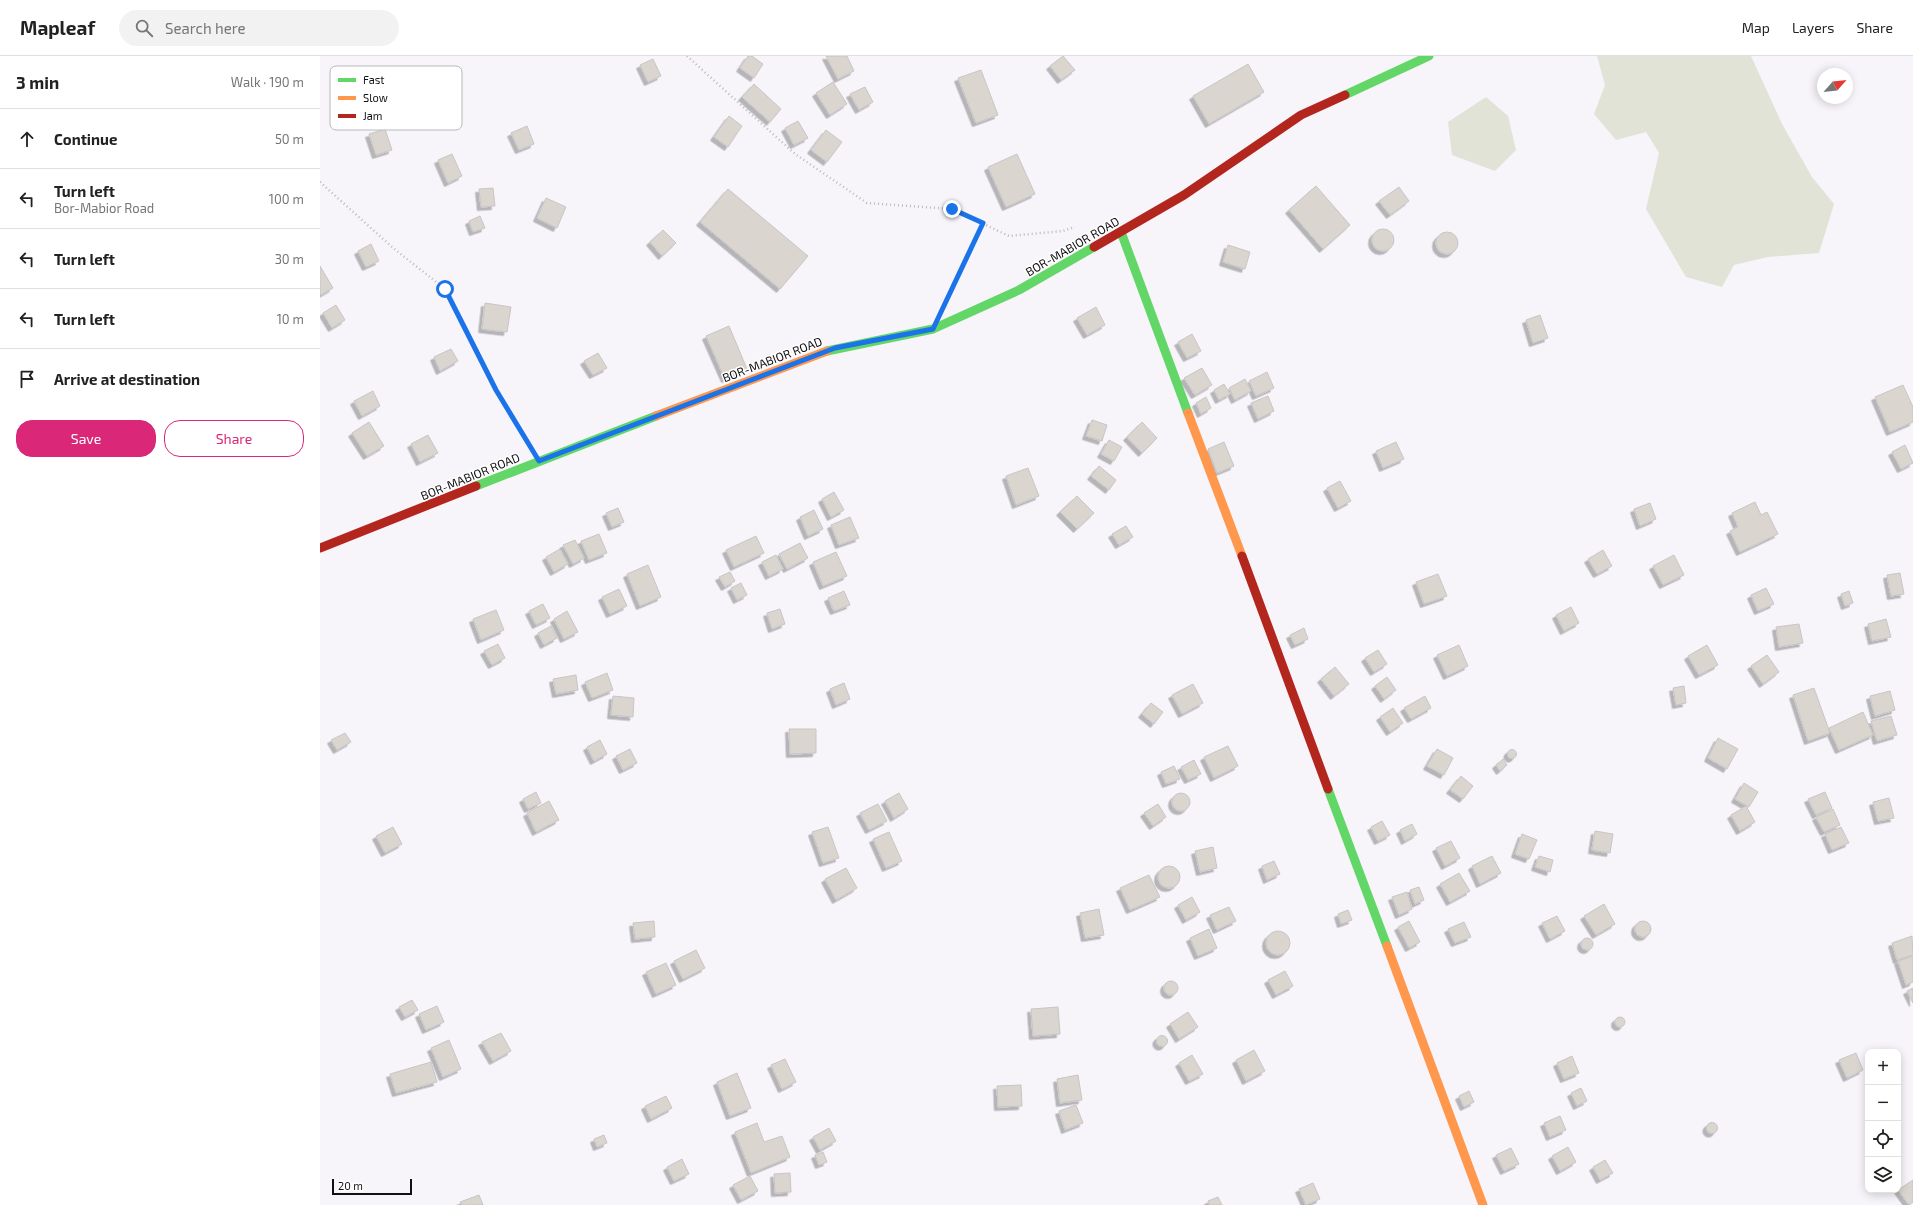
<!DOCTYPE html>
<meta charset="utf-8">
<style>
:root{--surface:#fff;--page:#f2f2f2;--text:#222;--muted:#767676;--line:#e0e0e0;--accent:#db2777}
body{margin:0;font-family:"Exo 2",sans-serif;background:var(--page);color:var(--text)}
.controls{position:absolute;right:12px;bottom:12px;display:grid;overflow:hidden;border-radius:8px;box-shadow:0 2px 10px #0003}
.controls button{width:36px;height:36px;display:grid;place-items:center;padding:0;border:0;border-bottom:1px solid var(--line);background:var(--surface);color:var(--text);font:20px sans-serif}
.compass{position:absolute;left:1497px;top:12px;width:36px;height:36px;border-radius:50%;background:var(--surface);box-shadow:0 2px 10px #0003;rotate:63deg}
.scale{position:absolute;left:12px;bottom:10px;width:80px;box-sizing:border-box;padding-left:4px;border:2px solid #111113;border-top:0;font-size:11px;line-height:14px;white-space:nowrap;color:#111113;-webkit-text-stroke:3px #fff;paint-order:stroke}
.stop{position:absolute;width:12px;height:12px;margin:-9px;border:3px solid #1a73e8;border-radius:50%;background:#fff}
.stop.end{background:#1a73e8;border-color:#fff;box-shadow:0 1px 4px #0008}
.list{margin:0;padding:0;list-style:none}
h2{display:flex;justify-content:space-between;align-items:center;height:52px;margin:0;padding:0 16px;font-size:17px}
h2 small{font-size:13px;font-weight:400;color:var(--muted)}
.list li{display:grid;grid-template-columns:26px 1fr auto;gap:12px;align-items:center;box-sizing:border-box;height:60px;padding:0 16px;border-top:1px solid var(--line)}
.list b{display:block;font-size:15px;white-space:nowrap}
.list p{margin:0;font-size:13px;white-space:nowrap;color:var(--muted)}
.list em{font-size:13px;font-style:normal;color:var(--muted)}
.actions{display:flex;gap:8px;padding:12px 16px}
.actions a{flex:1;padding:9px 0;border:1px solid var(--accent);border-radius:16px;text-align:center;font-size:14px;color:var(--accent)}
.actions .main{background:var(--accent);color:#fff}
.icon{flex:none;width:22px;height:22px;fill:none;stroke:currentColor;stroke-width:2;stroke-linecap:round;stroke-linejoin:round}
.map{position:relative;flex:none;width:1593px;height:1149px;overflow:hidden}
header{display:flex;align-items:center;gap:24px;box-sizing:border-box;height:56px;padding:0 20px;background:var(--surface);border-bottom:1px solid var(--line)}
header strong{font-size:19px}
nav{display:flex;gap:22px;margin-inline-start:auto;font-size:14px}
.search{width:280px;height:36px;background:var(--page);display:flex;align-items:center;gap:10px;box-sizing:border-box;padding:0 14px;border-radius:22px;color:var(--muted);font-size:15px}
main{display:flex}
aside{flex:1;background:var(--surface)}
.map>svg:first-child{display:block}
</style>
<header>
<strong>Mapleaf</strong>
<div class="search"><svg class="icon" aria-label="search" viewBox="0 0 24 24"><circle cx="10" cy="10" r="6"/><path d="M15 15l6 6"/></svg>Search here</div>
<nav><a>Map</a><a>Layers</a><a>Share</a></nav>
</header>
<main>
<aside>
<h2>3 min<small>Walk · 190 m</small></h2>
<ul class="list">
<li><svg class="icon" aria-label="ahead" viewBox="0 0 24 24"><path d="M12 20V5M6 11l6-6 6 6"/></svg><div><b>Continue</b></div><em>50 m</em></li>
<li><svg class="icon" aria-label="left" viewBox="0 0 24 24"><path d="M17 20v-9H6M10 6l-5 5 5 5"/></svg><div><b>Turn left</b><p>Bor-Mabior Road</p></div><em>100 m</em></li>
<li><svg class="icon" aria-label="left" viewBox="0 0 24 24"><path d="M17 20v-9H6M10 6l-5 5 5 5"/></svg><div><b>Turn left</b></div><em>30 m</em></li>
<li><svg class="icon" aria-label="left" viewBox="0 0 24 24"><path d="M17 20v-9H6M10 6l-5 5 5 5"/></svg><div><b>Turn left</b></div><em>10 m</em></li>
<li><svg class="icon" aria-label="arrive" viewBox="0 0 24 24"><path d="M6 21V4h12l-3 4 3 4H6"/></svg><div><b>Arrive at destination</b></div></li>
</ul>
<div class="actions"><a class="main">Save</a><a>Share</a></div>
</aside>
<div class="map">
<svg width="1593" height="1149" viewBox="0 0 1593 1149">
<defs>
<filter id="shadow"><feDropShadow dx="-3.5" dy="3.5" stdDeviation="0" flood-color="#0004"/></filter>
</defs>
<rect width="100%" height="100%" fill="#f7f5fa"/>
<g fill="#e0e3d5">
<path d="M1277,0H1431L1462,68L1492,121L1514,148L1499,197L1448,201L1414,209L1402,231L1366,221L1326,153L1339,97L1326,76L1296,84L1274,58L1285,29Z"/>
<path d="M1166,41L1188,60L1196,94L1175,115L1132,99L1128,66Z"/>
</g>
<g fill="#dbd5cf" stroke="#c7c5c6" filter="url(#shadow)">
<path d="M428,0H432L443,8L434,22L420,12Z"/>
<path d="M506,0H527L534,15L518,23Z"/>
<path d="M743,0L755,14L741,24L730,10Z"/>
<path d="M333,3L341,20L328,26L320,9Z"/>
<path d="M928,8L944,36L889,68L873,40Z"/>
<path d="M661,14L678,59L656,67L638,22Z"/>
<path d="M513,26L527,48L510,59L496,37Z"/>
<path d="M434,28L461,53L450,66L422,41Z"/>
<path d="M545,31L553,46L539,54L530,38Z"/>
<path d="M409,60L422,70L408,91L394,81Z"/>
<path d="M478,65L488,82L474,89L465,72Z"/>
<path d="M207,70L214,88L199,94L191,77Z"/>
<path d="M65,73L72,94L56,99L49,78Z"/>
<path d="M506,74L522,86L507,106L491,94Z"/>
<path d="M132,98L142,120L128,127L118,104Z"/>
<path d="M697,98L715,138L686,151L668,111Z"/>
<path d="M996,130L1030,169L1003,193L969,154Z"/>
<path d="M1079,131L1089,145L1070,159L1059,145Z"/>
<path d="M173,132L175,150L161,151L159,133Z"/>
<path d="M408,133L488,200L460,233L380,166Z"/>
<path d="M226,142L246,151L237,172L217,162Z"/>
<path d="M160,160L165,172L153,176L149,165Z"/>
<circle cx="1063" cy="184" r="11"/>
<path d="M343,174L356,187L342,200L330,186Z"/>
<circle cx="1127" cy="187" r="11"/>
<path d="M51,188L59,205L46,211L38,195Z"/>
<path d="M908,189L930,196L925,213L903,206Z"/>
<path d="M0,210L13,232L1,239L0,238Z"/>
<path d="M165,247L191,251L187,276L162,273Z"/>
<path d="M16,249L25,264L12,272L3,257Z"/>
<path d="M776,251L785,269L767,279L757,262Z"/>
<path d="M1220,259L1228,282L1213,287L1206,264Z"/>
<path d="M409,270L427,313L405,323L386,280Z"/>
<path d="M872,278L881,295L867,302L858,286Z"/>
<path d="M131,293L138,305L120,315L114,301Z"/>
<path d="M278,297L287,312L273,319L264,305Z"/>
<path d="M882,312L892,329L875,339L864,322Z"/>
<path d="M947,316L954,332L936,340L929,325Z"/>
<path d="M925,323L931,335L915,344L909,332Z"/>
<path d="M904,328L910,338L899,344L894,334Z"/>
<path d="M1583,329L1593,351V366L1570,376L1555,341Z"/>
<path d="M53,335L60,350L42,360L34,345Z"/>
<path d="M948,340L954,355L938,363L931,347Z"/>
<path d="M886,341L891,352L881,358L876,347Z"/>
<path d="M772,364L787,369L782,385L766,380Z"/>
<path d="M49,366L64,390L47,400L32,377Z"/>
<path d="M822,366L837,382L822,397L807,381Z"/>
<path d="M108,379L118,397L100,406L91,388Z"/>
<path d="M789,384L802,391L794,405L781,398Z"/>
<path d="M904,386L914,410L897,417L888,393Z"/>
<path d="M1076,386L1084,403L1063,412L1056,395Z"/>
<path d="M1585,389L1593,407L1581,413L1572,396Z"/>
<path d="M779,410L796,424L789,434L771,420Z"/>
<path d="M708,412L719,440L696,449L686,420Z"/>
<path d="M1020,425L1031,445L1018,452L1007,432Z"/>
<path d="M514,436L524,454L511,461L502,443Z"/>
<path d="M757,440L774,457L757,473L740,456Z"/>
<path d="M1435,446L1441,459L1447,456L1458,478L1420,496L1410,475L1418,471L1412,457Z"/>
<path d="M1330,447L1336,463L1320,470L1314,453Z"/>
<path d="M298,452L304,466L292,471L286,457Z"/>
<path d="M494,454L503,473L488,480L480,461Z"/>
<path d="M530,461L539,482L519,489L511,469Z"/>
<path d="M806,470L813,481L799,489L792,478Z"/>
<path d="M279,478L287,497L269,504L261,485Z"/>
<path d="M436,480L444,497L414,511L406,494Z"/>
<path d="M255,484L264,502L253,508L243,489Z"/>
<path d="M480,487L488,502L467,513L459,498Z"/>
<path d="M240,493L248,508L234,516L226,501Z"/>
<path d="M1283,494L1292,510L1277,518L1268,503Z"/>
<path d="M516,496L527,520L503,530L493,506Z"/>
<path d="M456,499L463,513L449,520L442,506Z"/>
<path d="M1354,499L1364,519L1343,529L1333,510Z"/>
<path d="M328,509L341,541L320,550L307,518Z"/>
<path d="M410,516L415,525L405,531L399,521Z"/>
<path d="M1580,517L1584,538L1571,540L1567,519Z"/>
<path d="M1118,518L1127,540L1104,548L1096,526Z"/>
<path d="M421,527L427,539L417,544L411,532Z"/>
<path d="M1446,532L1454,548L1438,555L1431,539Z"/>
<path d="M299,533L307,550L290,558L282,541Z"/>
<path d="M524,535L530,549L514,555L508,542Z"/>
<path d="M1529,535L1533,547L1525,550L1521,538Z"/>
<path d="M223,548L230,562L216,569L209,555Z"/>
<path d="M1251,551L1259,567L1244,575L1236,559Z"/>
<path d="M460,553L465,568L452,573L447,557Z"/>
<path d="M176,554L184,574L161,584L153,563Z"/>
<path d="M247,555L258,576L244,583L234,563Z"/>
<path d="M1566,563L1571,581L1552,585L1548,568Z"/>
<path d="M1479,568L1483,587L1459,591L1456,571Z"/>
<path d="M231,570L237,582L224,589L218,577Z"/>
<path d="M984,572L988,583L975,589L970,579Z"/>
<path d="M178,588L185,602L172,609L164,595Z"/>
<path d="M1139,589L1148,610L1127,620L1117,599Z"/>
<path d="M1387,589L1398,609L1379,619L1368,600Z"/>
<path d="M1058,594L1067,608L1054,616L1045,602Z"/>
<path d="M1447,599L1459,616L1443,628L1431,610Z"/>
<path d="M1015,611L1029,628L1014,640L1001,623Z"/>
<path d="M287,617L293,634L272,642L265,626Z"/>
<path d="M256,619L258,634L236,638L233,623Z"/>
<path d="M1067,621L1076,634L1064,643L1055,630Z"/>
<path d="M524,627L530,643L516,649L510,633Z"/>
<path d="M873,628L883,647L862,658L852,639Z"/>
<path d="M1364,630L1366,647L1356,649L1353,632Z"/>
<path d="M1494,632L1510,677L1488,685L1473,639Z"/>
<path d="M1570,635L1575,654L1555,660L1550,640Z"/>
<path d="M293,640L314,642L313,661L291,659Z"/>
<path d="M1105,640L1111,652L1091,663L1084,652Z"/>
<path d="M831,647L843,656L834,668L822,658Z"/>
<path d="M1073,652L1083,667L1070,676L1060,661Z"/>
<path d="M1543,656L1553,679L1519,694L1509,672Z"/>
<path d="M1571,660L1577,679L1557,685L1551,665Z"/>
<path d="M469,673H496V697L470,698Z"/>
<path d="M25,677L31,686L17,694L11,684Z"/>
<path d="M1398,682L1418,693L1407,713L1388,702Z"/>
<path d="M280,684L287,698L274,705L267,691Z"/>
<path d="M908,690L918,710L894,722L884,701Z"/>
<path d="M310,693L317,707L303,714L296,700Z"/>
<path d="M1117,693L1133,702L1124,719L1107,710Z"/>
<circle cx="1192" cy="698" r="4.5"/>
<path d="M1183,703L1187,709L1180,715L1176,709Z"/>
<path d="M874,704L881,718L868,724L861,711Z"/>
<path d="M854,710L860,723L846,728L841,716Z"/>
<path d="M1141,720L1153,730L1143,743L1130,734Z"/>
<path d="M1424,727L1438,736L1429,751L1415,743Z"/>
<path d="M216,736L221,747L208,753L203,743Z"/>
<path d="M1505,736L1512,752L1496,759L1488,743Z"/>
<path d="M579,737L588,753L574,762L565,745Z"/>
<circle cx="861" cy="746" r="9"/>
<path d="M1569,742L1574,762L1558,765L1553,746Z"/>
<path d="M229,745L239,764L216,776L207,757Z"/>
<path d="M558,748L567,765L549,774L540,757Z"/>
<path d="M838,748L846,761L833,770L824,757Z"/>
<path d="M1426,750L1435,766L1420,775L1411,759Z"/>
<path d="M1513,753L1520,769L1504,776L1496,761Z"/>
<path d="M1062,765L1070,779L1058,785L1051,771Z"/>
<path d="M1092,768L1097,778L1085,785L1080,774Z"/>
<path d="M73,771L82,788L65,797L56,780Z"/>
<path d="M508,771L519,802L503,807L492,776Z"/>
<path d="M1521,771L1529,787L1512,794L1505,778Z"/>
<path d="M1275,775L1293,778L1290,797L1272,794Z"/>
<path d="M569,776L582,805L566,812L553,783Z"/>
<path d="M1202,778L1217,784L1209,803L1195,798Z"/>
<path d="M1131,785L1140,802L1125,810L1116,792Z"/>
<path d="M893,791L897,812L880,816L875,795Z"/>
<path d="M1172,800L1181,817L1160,828L1152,810Z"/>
<path d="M1219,800L1233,804L1230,816L1215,811Z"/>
<path d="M954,805L960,818L947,824L942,810Z"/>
<circle cx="849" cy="821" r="11"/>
<path d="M526,812L537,832L516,844L505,823Z"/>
<path d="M1139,817L1150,835L1130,846L1120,828Z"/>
<path d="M829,819L840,841L810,854L800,832Z"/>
<path d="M1099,831L1104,844L1095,848L1090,834Z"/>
<path d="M1087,836L1092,853L1079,859L1072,841Z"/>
<path d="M872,841L880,856L866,864L858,849Z"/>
<path d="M1284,848L1295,868L1276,879L1264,860Z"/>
<path d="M909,851L916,865L897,874L890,859Z"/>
<path d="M779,853L784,879L765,882L760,857Z"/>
<path d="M1028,854L1032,864L1021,868L1018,858Z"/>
<path d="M1237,860L1245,875L1230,883L1222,867Z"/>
<path d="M334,865L335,881L315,883L313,867Z"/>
<path d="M1089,865L1100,886L1089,892L1078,871Z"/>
<circle cx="1323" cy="873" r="8"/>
<path d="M1144,866L1151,881L1135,887L1128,873Z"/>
<path d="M889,873L897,892L878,900L870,882Z"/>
<circle cx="958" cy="887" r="12"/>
<path d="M1592,880L1593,899L1577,904L1572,887Z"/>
<circle cx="1267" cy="888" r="6"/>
<path d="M376,894L385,912L363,923L354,905Z"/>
<path d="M1593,900V926L1586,929L1578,905Z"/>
<path d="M346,907L356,929L336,938L326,916Z"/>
<path d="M965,915L973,930L956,939L948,924Z"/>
<circle cx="851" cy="932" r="7"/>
<path d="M1593,932V947L1587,935Z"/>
<path d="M92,944L98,954L85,961L79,951Z"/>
<path d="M117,950L124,966L106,974L99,958Z"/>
<path d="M738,951L740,978L713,980L711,953Z"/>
<path d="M868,956L878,971L859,983L850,968Z"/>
<circle cx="1300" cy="966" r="5"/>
<path d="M181,977L191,995L173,1005L162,986Z"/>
<circle cx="842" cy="985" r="5.5"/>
<path d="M129,984L141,1013L123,1021L111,992Z"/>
<path d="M934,994L945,1015L926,1025L916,1004Z"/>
<path d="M1536,997L1543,1014L1527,1022L1519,1004Z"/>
<path d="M872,999L883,1018L869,1025L859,1007Z"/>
<path d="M1252,1000L1259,1017L1244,1023L1237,1007Z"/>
<path d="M465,1003L476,1026L462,1033L451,1009Z"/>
<path d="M111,1006L117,1026L76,1037L70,1018Z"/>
<path d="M417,1017L431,1052L410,1060L397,1026Z"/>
<path d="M758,1019L762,1044L740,1047L737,1023Z"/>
<path d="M701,1029L702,1050L678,1051L677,1030Z"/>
<path d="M1261,1032L1267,1045L1257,1050L1251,1037Z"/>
<path d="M1149,1035L1154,1046L1144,1051L1139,1040Z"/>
<path d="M346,1040L352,1052L331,1063L325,1050Z"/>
<path d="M756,1049L763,1067L745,1074L739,1055Z"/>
<path d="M1240,1060L1246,1074L1230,1081L1224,1067Z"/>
<circle cx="1392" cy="1072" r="5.5"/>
<path d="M437,1067L444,1086L462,1080L470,1101L431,1117L415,1076Z"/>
<path d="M509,1072L516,1085L500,1094L493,1081Z"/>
<path d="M284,1079L287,1087L277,1091L274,1083Z"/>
<path d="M1248,1091L1256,1106L1240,1115L1232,1100Z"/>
<path d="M1191,1092L1199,1108L1184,1115L1176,1099Z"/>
<path d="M503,1096L507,1106L499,1109L495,1099Z"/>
<path d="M362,1103L369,1118L354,1125L347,1111Z"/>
<path d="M1285,1104L1293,1117L1280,1124L1273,1111Z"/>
<path d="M470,1117L471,1136L455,1137L454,1118Z"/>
<path d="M430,1120L438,1135L421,1144L413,1129Z"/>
<path d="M1593,1124V1146L1589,1149L1578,1134Z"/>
<path d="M993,1127L1000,1143L986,1149L979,1133Z"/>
<path d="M159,1139L163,1149H142L140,1146Z"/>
<path d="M898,1141L902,1149H890L888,1145Z"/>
</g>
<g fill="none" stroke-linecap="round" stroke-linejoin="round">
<g stroke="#bbbabc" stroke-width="2.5" stroke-dasharray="1 3" stroke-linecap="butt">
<path d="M367,0L475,98L547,147L632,153L689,180L743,175L755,171"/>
<path d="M0,126L73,192L125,233L176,334L206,383"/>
<path d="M630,237L663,167"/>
</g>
<g stroke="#63d668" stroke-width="9">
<path d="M1025,39L1109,0"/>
<path d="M801,176L868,357"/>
<path d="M507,295L613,273L699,234L774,191"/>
<path d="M156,430L336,360"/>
<path d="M1008,733L1067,890"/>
</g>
<g stroke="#ff974d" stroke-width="9">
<path d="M868,357L922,500"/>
<path d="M336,360L507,295"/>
<path d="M1067,890L1163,1149"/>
</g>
<g stroke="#b3261e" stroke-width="9">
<path d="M774,191L864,139L981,59L1025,39"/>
<path d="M0,492L156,430"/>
<path d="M922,500L1008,733"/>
</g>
</g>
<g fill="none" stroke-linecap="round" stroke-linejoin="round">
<path stroke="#1a73e8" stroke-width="5" d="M125,233L176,334L219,405L515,292L613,273L663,167L632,153"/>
</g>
<g text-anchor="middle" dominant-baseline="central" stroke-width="3" stroke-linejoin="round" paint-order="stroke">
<g font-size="12" fill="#111113" stroke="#fff">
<text transform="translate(752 190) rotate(-30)">BOR-MABIOR ROAD</text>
<text transform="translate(452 303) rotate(-21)">BOR-MABIOR ROAD</text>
<text transform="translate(150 420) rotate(-22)">BOR-MABIOR ROAD</text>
</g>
</g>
<rect x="10" y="10" width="132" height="64" rx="6" fill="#fff" stroke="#b8b8b8" stroke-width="1"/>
<rect x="18" y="22" width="18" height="4" fill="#63d668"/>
<rect x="18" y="40" width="18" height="4" fill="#ff974d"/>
<rect x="18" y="58" width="18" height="4" fill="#b3261e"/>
<g font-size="11" fill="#111113">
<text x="43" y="28">Fast</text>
<text x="43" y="46">Slow</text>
<text x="43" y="64">Jam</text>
</g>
</svg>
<div class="controls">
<button>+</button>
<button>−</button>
<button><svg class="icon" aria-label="locate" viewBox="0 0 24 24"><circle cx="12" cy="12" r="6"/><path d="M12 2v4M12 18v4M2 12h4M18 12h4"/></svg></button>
<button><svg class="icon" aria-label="layers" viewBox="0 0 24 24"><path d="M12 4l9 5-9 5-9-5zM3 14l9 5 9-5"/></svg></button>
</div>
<svg class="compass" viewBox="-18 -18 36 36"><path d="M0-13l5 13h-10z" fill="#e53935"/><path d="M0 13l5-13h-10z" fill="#767676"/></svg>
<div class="scale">20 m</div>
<div class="stop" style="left:125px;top:233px"></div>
<div class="stop end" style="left:632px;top:153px"></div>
</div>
</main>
